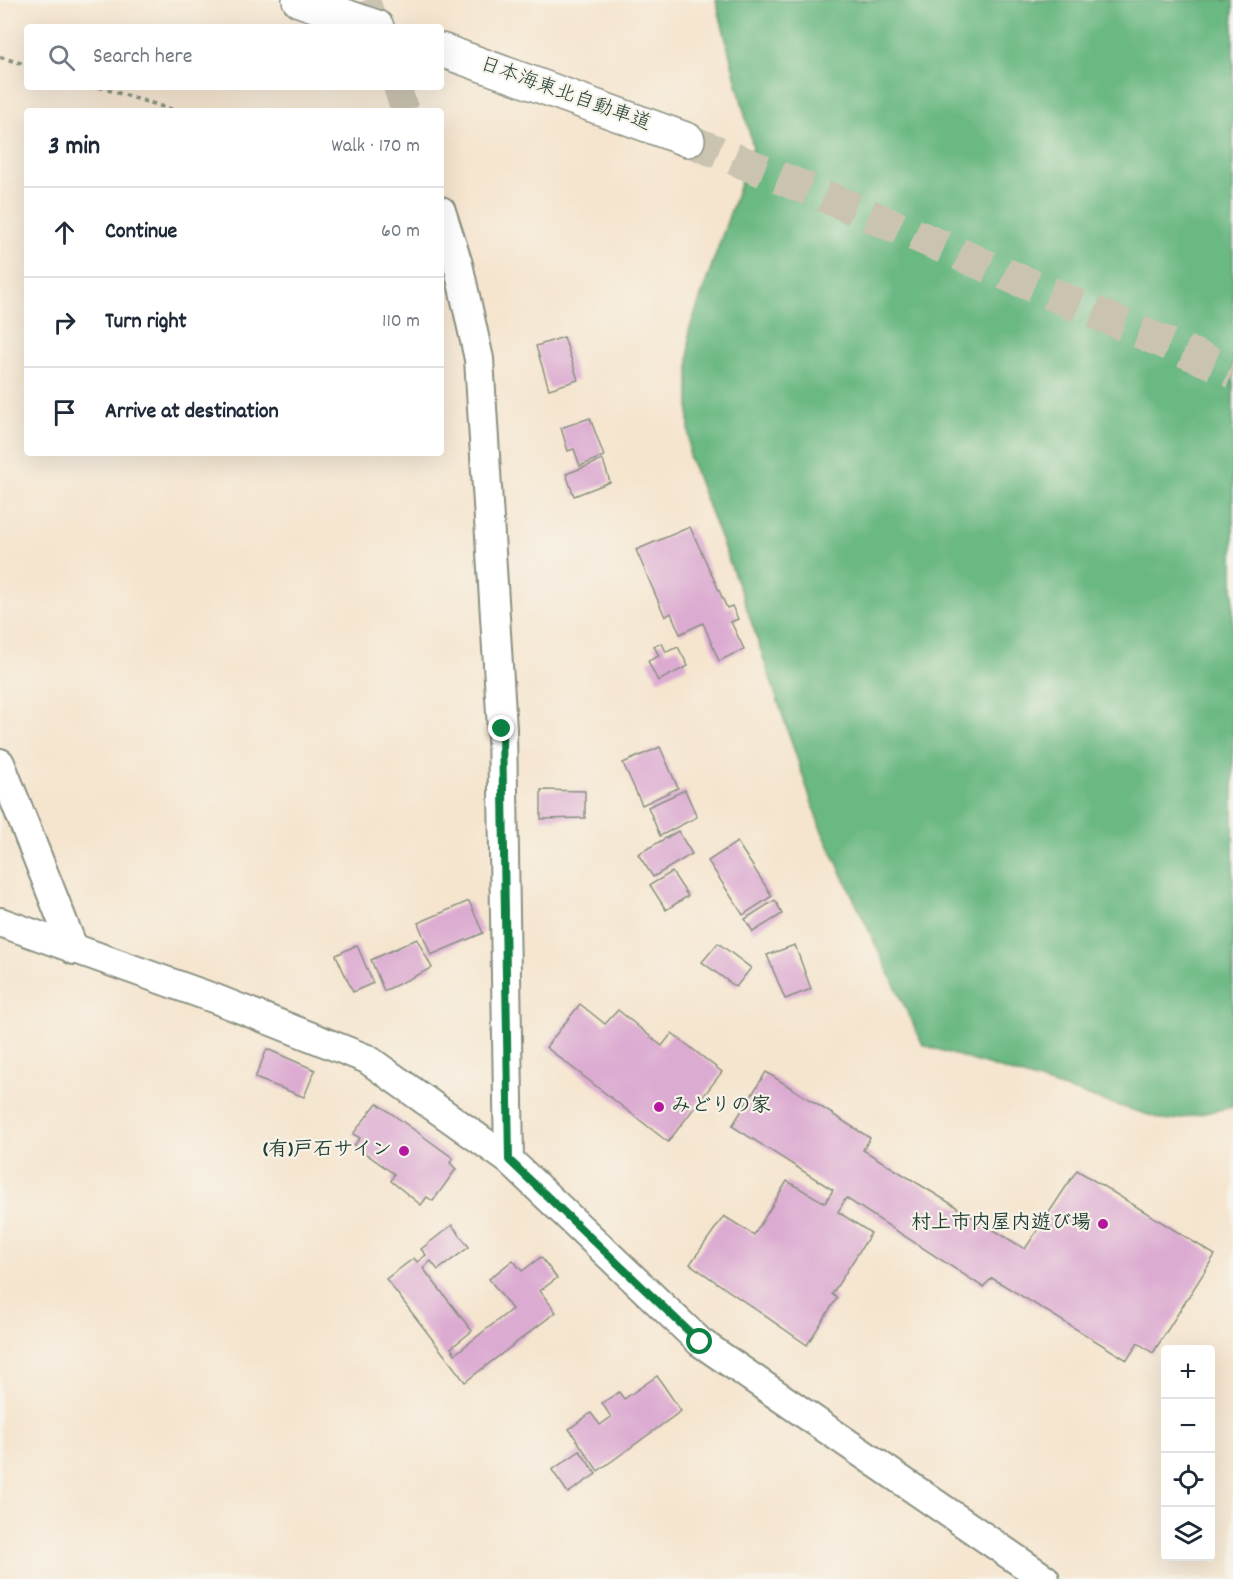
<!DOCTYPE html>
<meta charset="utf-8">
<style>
:root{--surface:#fff;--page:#f2f2f3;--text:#1f2937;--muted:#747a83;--line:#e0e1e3}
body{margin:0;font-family:Dekko,"Klee One",sans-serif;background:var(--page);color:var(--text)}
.controls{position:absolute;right:18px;bottom:18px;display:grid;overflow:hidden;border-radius:6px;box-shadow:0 6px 24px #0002}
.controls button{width:54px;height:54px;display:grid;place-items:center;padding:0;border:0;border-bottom:2px solid var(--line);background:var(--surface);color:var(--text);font:30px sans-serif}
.stop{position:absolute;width:18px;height:18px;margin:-14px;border:4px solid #0b8043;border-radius:50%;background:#fff}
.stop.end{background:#0b8043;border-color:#fff;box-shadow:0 2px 6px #0008}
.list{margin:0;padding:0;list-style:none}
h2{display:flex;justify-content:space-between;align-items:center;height:78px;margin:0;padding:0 24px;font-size:26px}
h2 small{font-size:20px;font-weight:400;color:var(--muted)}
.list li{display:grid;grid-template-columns:39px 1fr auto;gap:18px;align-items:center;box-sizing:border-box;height:90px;padding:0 24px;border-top:2px solid var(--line)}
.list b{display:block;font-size:22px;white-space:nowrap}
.list em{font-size:20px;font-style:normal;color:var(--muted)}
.icon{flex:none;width:33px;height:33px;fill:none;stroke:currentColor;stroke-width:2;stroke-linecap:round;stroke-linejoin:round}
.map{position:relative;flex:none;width:1233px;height:1579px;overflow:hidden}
.search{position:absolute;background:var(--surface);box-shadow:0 6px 24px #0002;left:24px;top:24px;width:420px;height:66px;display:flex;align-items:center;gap:15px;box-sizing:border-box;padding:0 21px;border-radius:6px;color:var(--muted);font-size:22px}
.panel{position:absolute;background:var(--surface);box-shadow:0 6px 24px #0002;left:24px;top:108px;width:420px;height:348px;border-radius:6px}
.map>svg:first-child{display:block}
</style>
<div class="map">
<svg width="1233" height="1579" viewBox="0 0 1233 1579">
<rect width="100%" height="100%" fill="#f7f3e8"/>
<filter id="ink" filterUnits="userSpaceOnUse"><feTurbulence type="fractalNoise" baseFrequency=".0167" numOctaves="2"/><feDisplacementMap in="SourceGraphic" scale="12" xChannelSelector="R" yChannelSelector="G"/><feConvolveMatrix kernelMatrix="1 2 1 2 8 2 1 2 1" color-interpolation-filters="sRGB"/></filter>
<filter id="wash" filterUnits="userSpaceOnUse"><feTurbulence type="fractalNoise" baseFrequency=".008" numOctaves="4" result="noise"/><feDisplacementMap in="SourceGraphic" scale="24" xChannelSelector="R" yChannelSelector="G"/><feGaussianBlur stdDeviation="1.35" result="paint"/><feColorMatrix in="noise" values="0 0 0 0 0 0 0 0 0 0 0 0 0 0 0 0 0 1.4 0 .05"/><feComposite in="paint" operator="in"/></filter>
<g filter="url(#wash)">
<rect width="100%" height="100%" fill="#f5e5cf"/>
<path fill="#6ab882" stroke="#447a5b" stroke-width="1.5" d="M716,0H1233V1107L1168,1121L923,1045L820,827L745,603L689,456V331L753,147Z"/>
<g id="blocks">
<g fill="#dcabd1">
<path d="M564,337L578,380L549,389L536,346Z"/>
<path d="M590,418L604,456L580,466L574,449L568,451L561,428Z"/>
<path d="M603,460L610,482L574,496L566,474Z"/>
<path d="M690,527L727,608L732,606L738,619L731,622L744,649L719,661L703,623L680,634L671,613L665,617L636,550Z"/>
<path d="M662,643L666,652L678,647L688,666L658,681L648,661L659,656L654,646Z"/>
<path d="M660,747L678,788L642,805L623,763Z"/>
<path d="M541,790L585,791V818L541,819Z"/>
<path d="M685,790L697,817L660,836L648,807Z"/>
<path d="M678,831L692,854L653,877L638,854Z"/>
<path d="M737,842L772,896L743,915L708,861Z"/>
<path d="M672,872L688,896L666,910L650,885Z"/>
<path d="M775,900L782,914L753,932L745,919Z"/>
<path d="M469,901L483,933L431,955L418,923Z"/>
<path d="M417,939L432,968L384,991L371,960Z"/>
<path d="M718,943L751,968L736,987L702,962Z"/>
<path d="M357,945L373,983L353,992L336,955Z"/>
<path d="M795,945L811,989L785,999L767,955Z"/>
<path d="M580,1004L605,1024L618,1010L662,1046L672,1033L722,1072L668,1142L546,1047Z"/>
<path d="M267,1049L315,1070L304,1097L255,1078Z"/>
<path d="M766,1072L870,1138L863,1150L1025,1249L1077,1170L1215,1255L1153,1353L1138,1343L1127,1360L992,1278L983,1287L846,1198L838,1212L871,1233L832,1294L837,1298L807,1345L690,1264L724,1216L754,1235L787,1181L825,1203L833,1190L732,1126Z"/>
<path d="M377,1103L453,1158L450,1163L456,1169L433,1201L427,1197L421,1205L391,1181L394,1174L354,1145L360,1138L353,1134Z"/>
<path d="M452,1225L469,1247L438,1270L431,1261L423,1268L472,1331L451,1348L455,1354L512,1309L489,1279L513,1260L522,1271L541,1257L557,1278L540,1291L556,1312L465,1382L386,1279L414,1258L417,1262L426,1255L421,1249Z"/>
<path d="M657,1376L681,1411L598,1471L569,1429L591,1413L600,1425L611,1417L602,1403L619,1392L624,1399Z"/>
<path d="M580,1451L596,1474L568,1493L552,1470Z"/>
</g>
</g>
</g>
<g filter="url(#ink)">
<use href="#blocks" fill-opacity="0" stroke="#8a9182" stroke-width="1.5"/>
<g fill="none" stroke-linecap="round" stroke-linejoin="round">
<g stroke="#cac3b0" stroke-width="28" stroke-dasharray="28 14" stroke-linecap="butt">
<path d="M366,0L375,27"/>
<path d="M397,87L405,111"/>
</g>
<path stroke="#cac3b0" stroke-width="33" stroke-dasharray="33 16" stroke-linecap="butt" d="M688,140L822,195L1233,372"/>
<defs>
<g id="minor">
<path d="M441,211L458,264L479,359L502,729L509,1160"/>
<path d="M0,763L74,950"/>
<path d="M0,922L216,999L367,1059L509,1160L700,1342L1045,1579"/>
</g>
<g id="motorway">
<path d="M299,0L377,27"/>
<path d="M441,50L688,140"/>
</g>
</defs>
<use href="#minor" stroke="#8a9182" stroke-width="32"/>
<use href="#motorway" stroke="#8a9182" stroke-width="36"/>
<g stroke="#8a9182" stroke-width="4" stroke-dasharray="4.5 4.5" stroke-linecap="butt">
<path d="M0,57L27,65"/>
<path d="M99,87L177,111"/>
</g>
<use href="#minor" stroke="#fff" stroke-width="28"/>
<use href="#motorway" stroke="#fff" stroke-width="33"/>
</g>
</g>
<g fill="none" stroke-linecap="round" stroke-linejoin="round" filter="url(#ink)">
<path stroke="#0b8043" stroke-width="8" d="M502,729L509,1160L700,1342"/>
</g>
<g fill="#b5179e" stroke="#f7f3e8" stroke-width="2">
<circle cx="659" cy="1107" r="6"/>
<circle cx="404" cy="1151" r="6"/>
<circle cx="1103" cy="1224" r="6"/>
</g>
<g text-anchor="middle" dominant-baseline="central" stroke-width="4.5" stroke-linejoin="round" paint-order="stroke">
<g font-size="20" fill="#1f3d34" stroke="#f7f3e8">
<text transform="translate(565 95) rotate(20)">日本海東北自動車道</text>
</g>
<g font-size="20" font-weight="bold" fill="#1f3d34" stroke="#f7f3e8" text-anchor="end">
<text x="671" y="1107" text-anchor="start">みどりの家</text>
<text x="392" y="1151">(有)戸石サイン</text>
<text x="1091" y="1224">村上市内屋内遊び場</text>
</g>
</g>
</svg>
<div class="controls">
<button>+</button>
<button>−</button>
<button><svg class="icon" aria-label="locate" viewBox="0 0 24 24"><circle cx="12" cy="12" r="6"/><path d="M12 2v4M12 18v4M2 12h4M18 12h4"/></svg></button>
<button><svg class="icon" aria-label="layers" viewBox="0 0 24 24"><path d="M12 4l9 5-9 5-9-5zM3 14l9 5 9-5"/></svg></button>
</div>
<div class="stop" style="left:700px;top:1342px"></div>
<div class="stop end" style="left:502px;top:729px"></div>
<div class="search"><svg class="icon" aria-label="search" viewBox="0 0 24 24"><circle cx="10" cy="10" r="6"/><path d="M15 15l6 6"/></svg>Search here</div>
<section class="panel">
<h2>3 min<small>Walk · 170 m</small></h2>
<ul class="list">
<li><svg class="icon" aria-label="ahead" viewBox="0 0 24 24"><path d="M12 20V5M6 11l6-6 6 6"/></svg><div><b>Continue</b></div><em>60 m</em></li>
<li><svg class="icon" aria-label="right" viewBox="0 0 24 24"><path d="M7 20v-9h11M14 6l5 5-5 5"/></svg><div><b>Turn right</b></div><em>110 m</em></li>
<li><svg class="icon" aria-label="arrive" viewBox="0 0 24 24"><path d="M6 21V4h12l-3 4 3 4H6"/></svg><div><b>Arrive at destination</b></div></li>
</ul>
</section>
</div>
